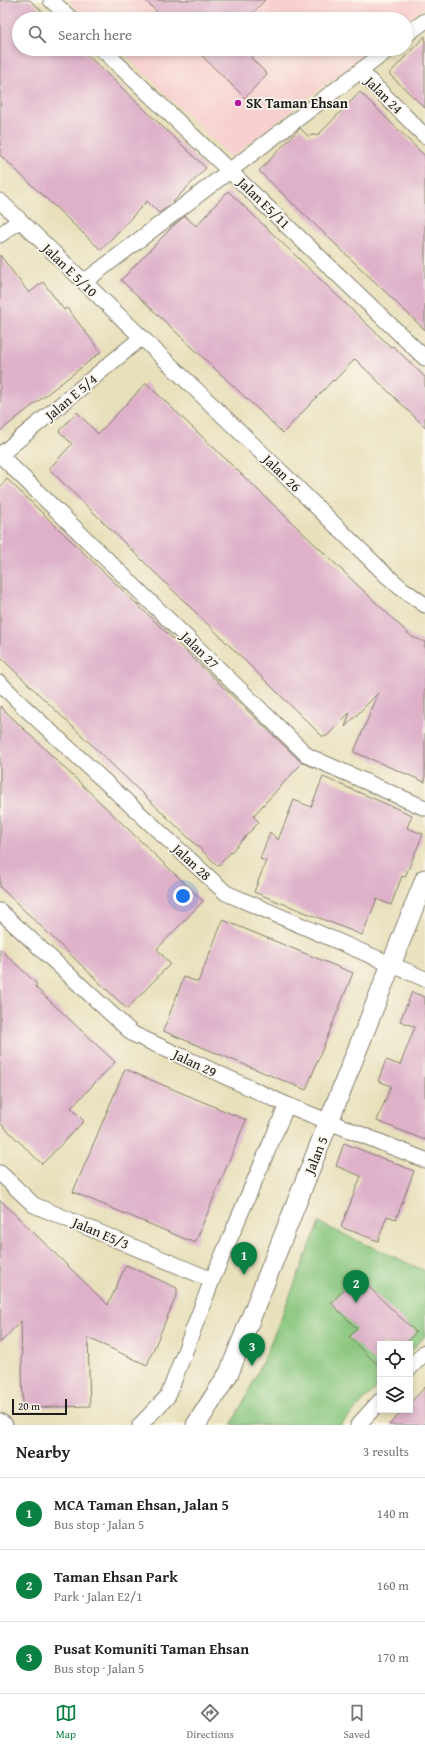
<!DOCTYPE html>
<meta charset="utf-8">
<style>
:root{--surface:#fff;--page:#f2f2f2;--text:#222;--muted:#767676;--line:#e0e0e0;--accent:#0b8043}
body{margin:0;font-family:"Gentium Book Plus",serif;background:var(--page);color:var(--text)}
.controls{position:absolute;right:12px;bottom:12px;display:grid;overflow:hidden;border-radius:0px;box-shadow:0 2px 6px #0003}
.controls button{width:36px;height:36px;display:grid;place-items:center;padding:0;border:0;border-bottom:1px solid var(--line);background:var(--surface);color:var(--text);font:20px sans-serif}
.scale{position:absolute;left:12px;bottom:10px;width:55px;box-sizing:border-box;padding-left:4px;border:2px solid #1c1c1c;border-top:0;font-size:11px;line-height:14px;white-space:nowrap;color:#1c1c1c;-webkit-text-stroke:3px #fbf7ec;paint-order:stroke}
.you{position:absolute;left:183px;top:896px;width:14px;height:14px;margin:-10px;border:3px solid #fff;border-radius:50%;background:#1a73e8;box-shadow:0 0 0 6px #1a73e833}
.badge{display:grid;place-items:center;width:26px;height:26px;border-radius:50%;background:var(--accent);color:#fff;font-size:13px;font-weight:700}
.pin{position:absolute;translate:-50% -33px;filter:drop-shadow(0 1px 2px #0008)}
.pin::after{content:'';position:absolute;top:21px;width:14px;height:12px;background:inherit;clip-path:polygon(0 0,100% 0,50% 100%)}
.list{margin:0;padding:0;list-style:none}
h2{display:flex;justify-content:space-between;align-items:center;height:52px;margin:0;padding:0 16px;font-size:17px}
h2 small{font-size:13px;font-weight:400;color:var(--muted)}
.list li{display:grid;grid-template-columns:26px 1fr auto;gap:12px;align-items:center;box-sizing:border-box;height:72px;padding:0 16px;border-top:1px solid var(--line)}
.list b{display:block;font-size:15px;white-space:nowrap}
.list p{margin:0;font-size:13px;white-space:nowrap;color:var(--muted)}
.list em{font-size:13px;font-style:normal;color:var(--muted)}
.icon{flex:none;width:22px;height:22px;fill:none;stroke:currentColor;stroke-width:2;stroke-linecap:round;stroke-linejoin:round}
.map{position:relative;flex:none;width:425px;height:1425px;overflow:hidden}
.search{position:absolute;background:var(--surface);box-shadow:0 2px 6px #0003;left:12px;right:12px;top:12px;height:44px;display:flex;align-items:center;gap:10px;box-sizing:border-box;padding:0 14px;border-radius:22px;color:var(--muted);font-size:15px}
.sheet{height:268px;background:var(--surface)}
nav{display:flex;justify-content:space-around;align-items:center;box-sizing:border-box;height:56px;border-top:1px solid var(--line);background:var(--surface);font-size:11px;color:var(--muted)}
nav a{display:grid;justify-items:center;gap:2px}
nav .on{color:var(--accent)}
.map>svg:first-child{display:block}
</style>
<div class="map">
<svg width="425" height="1425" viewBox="0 0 425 1425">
<rect width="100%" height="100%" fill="#fbf7ec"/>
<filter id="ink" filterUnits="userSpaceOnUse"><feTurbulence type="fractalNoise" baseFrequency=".025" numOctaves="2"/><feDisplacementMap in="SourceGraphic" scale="8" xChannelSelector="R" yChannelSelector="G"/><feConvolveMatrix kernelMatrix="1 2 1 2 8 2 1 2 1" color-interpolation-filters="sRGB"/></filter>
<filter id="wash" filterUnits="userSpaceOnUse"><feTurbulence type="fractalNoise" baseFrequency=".012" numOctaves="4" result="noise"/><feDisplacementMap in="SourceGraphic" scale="16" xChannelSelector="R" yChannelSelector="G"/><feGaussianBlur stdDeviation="0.9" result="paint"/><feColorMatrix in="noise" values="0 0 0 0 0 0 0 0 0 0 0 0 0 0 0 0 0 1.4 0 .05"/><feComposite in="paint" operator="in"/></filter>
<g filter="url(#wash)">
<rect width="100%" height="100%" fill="#e8e0bb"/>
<g fill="#f7d0cf">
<path d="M68,0H425V7L406,22V19H88Z"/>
<path d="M119,49H371L231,158Z"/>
</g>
<path fill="#88c67d" stroke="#52714c" d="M319,1223L425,1271V1336L410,1352V1344H380V1384L341,1425H231C267,1361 291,1290 319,1223Z"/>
<g id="blocks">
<g fill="#deb1c9">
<path d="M0,0H30L50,19H19V49H81L206,168L172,203L159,213L147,201L101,250L0,155Z"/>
<path d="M145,0H265L247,19H164Z"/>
<path d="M425,36V108L389,74Z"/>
<path d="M195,49H259L251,58L267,74L245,98Z"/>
<path d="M360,92L425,156V330L259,171L300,128L308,136L319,134Z"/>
<path d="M228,191L391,347L393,346L425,377V427L355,359L334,381L333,380L283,433L121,280L173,226L185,216L196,226Z"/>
<path d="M0,255L29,293L43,282L64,310L67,308L101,352L0,431Z"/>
<path d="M146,383L412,637L425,642V782L354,752L379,692L345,727L350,712L327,736H322L49,469L72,444L59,431L77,412L98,434Z"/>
<path d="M7,479L302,763L253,816L259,822L218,866L0,657V487Z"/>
<path d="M0,706L203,901L157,949L170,964L127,1009L0,887Z"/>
<path d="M323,777L412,815L407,828L423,834L405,877L402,876L391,905L377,899L362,935L254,892L266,861L260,859L270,832L278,840L294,800L311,807Z"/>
<path d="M223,920L353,973L306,1090L163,1031L184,977L198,982Z"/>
<path d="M0,949L37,984L35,987L115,1062L71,1108L84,1121L42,1164L0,1123Z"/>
<path d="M412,992L425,997V1140L377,1121L391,1086L378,1081L386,1060L400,1065L415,1027L400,1021Z"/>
<path d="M125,1069L246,1120L195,1243L73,1192Z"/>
<path d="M344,1143L414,1171L396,1219L387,1216L378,1241L341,1227L361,1176L336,1166Z"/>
<path d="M0,1200L108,1305L126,1265L177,1288V1294L147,1365L88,1338L90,1406L23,1408L21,1321L0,1343Z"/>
<path d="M357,1276L416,1332L405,1344H380V1367L349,1337L357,1329L331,1303Z"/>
<path d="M425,1387V1425H389L403,1410H410V1403Z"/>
</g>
</g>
</g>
<g filter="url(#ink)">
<use href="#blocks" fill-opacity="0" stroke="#827e6c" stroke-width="1"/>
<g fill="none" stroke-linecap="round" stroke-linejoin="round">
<defs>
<g id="minor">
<path d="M51,0L71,19"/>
<path d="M406,35L425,21"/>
<path d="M102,49L425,358"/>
<path d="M360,71L425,136"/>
<path d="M0,201L268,459L385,574L401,588L425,605"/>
<path d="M0,235L19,221"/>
<path d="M84,282L389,49"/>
<path d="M0,455L308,756L425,808"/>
<path d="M0,455L141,338"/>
<path d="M0,683L25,708L226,893L425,979"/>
<path d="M0,911L133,1034L287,1105L425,1160"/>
<path d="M0,1173L34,1205L212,1280"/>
<path d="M410,1368L425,1352"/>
<path d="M0,1421L5,1425"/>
<path d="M140,1425L168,1396L212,1280L287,1105"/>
<path d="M358,1425L380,1401"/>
</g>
<path id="tertiary" d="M196,1425L229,1373L425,879"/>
</defs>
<use href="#minor" stroke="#827e6c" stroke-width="17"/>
<use href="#tertiary" stroke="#827e6c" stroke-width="21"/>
<use href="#minor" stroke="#fff" stroke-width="15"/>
<use href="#tertiary" stroke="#fff" stroke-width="19"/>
</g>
</g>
<circle fill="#b5179e" stroke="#fbf7ec" stroke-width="1.5" cx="238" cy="103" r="4"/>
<g text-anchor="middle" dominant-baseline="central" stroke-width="3.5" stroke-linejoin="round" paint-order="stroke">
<g font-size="14" fill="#1c1c1c" stroke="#fbf7ec">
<text transform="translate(384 95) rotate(45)">Jalan 24</text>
<text transform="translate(264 203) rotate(44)">Jalan E5/11</text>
<text transform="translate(70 270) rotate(44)">Jalan E 5/10</text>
<text transform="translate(71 397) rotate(-40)">Jalan E 5/4</text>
<text transform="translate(282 473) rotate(44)">Jalan 26</text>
<text transform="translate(200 650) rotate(44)">Jalan 27</text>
<text transform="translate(192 862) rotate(43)">Jalan 28</text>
<text transform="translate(195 1063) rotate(25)">Jalan 29</text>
<text transform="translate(316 1155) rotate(-68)">Jalan 5</text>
<text transform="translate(101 1233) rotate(23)">Jalan E5/3</text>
</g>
<g font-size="14" font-weight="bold" fill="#1c1c1c" stroke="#fbf7ec" text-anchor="start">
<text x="246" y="103">SK Taman Ehsan</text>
</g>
</g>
</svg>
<div class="controls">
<button><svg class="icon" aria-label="locate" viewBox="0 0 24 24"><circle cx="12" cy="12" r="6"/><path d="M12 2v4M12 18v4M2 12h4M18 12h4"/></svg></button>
<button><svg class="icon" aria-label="layers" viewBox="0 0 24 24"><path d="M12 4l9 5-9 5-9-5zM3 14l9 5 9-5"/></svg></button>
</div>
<div class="scale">20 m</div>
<div class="you"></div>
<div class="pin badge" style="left:244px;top:1275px">1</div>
<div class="pin badge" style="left:356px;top:1303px">2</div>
<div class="pin badge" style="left:252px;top:1366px">3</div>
<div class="search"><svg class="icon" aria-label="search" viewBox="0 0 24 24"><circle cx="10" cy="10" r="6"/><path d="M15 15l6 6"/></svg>Search here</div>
</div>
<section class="sheet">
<h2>Nearby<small>3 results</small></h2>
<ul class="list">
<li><span class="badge">1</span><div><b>MCA Taman Ehsan, Jalan 5</b><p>Bus stop · Jalan 5</p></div><em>140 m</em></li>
<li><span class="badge">2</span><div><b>Taman Ehsan Park</b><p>Park · Jalan E2/1</p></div><em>160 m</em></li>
<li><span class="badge">3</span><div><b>Pusat Komuniti Taman Ehsan</b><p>Bus stop · Jalan 5</p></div><em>170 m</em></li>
</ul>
</section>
<nav>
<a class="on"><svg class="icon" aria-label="map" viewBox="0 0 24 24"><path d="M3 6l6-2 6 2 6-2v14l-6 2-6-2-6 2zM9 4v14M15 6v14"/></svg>Map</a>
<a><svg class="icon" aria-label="directions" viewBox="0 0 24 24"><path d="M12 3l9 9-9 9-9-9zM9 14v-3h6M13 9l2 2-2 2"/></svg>Directions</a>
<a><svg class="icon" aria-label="saved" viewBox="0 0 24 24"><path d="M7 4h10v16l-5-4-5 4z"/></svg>Saved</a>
</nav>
